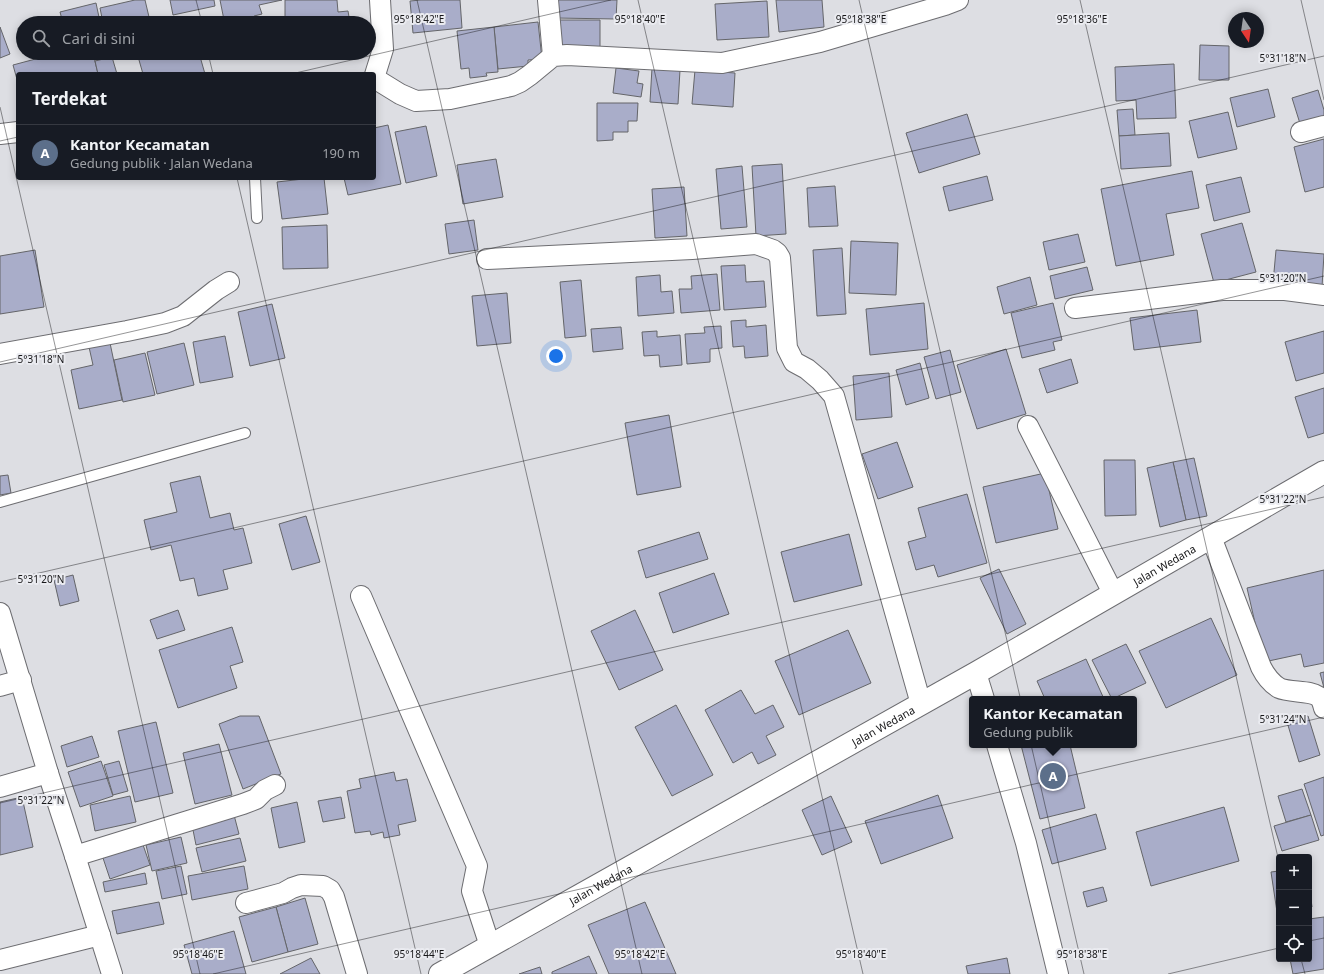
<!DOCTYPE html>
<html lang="id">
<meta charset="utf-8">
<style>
:root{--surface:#171b24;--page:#242831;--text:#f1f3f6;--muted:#9ea1a6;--line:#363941;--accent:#ae9fd7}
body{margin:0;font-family:"Noto Sans",sans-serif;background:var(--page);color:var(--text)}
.controls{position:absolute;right:12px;bottom:12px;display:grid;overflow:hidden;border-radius:4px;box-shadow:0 2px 10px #0003}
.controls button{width:36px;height:36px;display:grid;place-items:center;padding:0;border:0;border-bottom:1px solid var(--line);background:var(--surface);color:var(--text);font:20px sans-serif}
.compass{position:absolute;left:1228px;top:12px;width:36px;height:36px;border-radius:50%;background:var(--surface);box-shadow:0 2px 10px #0003;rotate:167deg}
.you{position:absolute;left:556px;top:356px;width:14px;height:14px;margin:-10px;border:3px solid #fff;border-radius:50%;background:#1a73e8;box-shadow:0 0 0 6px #1a73e833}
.badge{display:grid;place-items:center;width:26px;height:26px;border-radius:50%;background:var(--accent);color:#fff;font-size:13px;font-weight:700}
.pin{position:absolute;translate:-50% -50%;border:2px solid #fff;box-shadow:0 1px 4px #0006}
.popup{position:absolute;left:969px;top:696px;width:168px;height:52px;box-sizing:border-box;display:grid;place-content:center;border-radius:4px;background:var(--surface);filter:drop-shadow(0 1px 3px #0005);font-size:13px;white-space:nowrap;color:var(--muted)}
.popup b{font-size:15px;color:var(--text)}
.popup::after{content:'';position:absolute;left:50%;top:100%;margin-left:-8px;border:8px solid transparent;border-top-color:var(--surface)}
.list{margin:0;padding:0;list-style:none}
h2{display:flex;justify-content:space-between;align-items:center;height:52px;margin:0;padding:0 16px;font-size:17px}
h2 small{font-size:13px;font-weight:400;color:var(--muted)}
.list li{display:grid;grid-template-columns:26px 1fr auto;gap:12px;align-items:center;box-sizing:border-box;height:56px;padding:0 16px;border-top:1px solid var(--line)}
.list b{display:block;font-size:15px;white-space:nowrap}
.list p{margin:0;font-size:13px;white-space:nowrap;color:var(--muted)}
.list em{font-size:13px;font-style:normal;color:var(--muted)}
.icon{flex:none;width:22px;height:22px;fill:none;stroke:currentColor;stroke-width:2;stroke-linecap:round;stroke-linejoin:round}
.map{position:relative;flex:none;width:1324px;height:974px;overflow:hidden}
.search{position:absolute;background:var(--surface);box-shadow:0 2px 10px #0003;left:16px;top:16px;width:360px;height:44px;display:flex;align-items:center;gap:10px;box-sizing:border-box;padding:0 14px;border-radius:22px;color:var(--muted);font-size:15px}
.panel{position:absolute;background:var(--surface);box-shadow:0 2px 10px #0003;left:16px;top:72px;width:360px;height:108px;border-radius:4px}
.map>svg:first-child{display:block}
</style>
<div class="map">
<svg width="1324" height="974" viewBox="0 0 1324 974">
<rect width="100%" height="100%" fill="#dddee3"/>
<g fill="#a9adc9" stroke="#646569">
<path d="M135,0H145L149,17L125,23H103L100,8Z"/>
<path d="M170,0H214L215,6L173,15Z"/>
<path d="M220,0H282L259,5L262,14L254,16L255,23H238L236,17L224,20Z"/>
<path d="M285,0H337L338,12L348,11L350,23H294L293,17L285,18Z"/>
<path d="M421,0H460L462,28L413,33L410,1Z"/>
<path d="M556,0H617L616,19L556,18Z"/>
<path d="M776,0H822L824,27L779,32Z"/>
<path d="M767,1L769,37L717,40L715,4Z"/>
<path d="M96,3L100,22L63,23L60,12Z"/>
<path d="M557,20H600V47L557,46Z"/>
<path d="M538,22L542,59L528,60V66L498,69L494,27Z"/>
<path d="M0,27L10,54L0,58Z"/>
<path d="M23,27V42H21L18,28Z"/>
<path d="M494,27L498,72L486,73L487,76L470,78L469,68L461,69L457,31Z"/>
<path d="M1200,45L1229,46V80H1199Z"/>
<path d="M58,53H93L98,74H18V83L13,65Z"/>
<path d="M137,53H199L205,74H143Z"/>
<path d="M310,53H325V56L311,58Z"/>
<path d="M112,57L117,74H98L95,61Z"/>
<path d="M1174,64L1176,118L1137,119L1136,100L1116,101L1115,67Z"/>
<path d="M616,68L639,71L637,83L643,84L641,97L613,93Z"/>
<path d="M652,68L680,70L678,104L650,102Z"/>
<path d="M695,70L735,73L733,107L692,104Z"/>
<path d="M1268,89L1275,117L1237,127L1230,98Z"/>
<path d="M1318,90L1324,110V123L1302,130L1292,98Z"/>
<path d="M597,103H638L637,121H628V132H613V140L597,141Z"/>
<path d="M1133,109L1135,135L1119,136L1117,110Z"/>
<path d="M1228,112L1237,149L1198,158L1189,121Z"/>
<path d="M967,114L980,154L919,173L906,133Z"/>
<path d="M388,125L401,184L348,195L344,178H374V128Z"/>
<path d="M426,126L437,176L406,183L395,132Z"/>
<path d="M1169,133L1171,166L1121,169L1119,136Z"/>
<path d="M1324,139V187L1305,192L1294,147Z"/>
<path d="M496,159L503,197L463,204L457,165Z"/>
<path d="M782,164L786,234L756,236L752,166Z"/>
<path d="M742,166L747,227L721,229L716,169Z"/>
<path d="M1192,171L1199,208L1166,214L1174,255L1116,266L1101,189Z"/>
<path d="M987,176L993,200L949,211L943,187Z"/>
<path d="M1241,177L1250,212L1214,221L1206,185Z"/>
<path d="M312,178H324L328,214L282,219L277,182Z"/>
<path d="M835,186L838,226L809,227L807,188Z"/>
<path d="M684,187L687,236L655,238L652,189Z"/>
<path d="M474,220L478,250L449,254L445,224Z"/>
<path d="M1242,223L1256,272L1214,283L1201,234Z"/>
<path d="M327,225L328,268L283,269L282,227Z"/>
<path d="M1078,234L1085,262L1049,270L1043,242Z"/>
<path d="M851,241L898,243L896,295L849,293Z"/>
<path d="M842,248L846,314L817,316L813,250Z"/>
<path d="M35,250L44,307L0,314V256Z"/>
<path d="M1276,250L1324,254L1322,287L1273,283Z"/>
<path d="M745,265L746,282L764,281L766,307L724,310L721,266Z"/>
<path d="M1087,267L1093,290L1055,299L1050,276Z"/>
<path d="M717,274L720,310L681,313L679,289H692L691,276Z"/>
<path d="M660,275L661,292L672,291L674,313L638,316L636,277Z"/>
<path d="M1030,277L1037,305L1004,314L997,287Z"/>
<path d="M581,280L586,336L565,338L560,282Z"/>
<path d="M507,293L511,343L477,346L472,296Z"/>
<path d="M924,303L928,349L870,355L866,309Z"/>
<path d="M1053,303L1062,340L1053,342L1055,350L1022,358L1011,313Z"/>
<path d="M272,304L285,358L250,366L238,312Z"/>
<path d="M1197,310L1201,342L1134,350L1130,318Z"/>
<path d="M746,320V327L766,325L768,356L745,358L744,346L733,347L731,321Z"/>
<path d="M721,326L722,348L710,349V362L687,364L685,334L705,333L704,327Z"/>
<path d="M621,327L623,349L593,352L591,329Z"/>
<path d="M657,331V337L680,335L682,365L660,367L659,355L644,356L642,332Z"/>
<path d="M1324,331V373L1296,381L1285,342Z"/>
<path d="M225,336L233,377L200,383L193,342Z"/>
<path d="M110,343L122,400L79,409L71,370L93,365L89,347Z"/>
<path d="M184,343L194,385L157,394L147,352Z"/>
<path d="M1006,349L1026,414L977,429L957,365Z"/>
<path d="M950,350L961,392L936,399L924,357Z"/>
<path d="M145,353L155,395L123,402L114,360Z"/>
<path d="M1071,359L1078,383L1047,393L1039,369Z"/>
<path d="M920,363L929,398L906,405L896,370Z"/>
<path d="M889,373L892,417L856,420L853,376Z"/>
<path d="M1324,388V433L1308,438L1295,397Z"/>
<path d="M669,415L681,487L637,495L625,423Z"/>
<path d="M897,442L913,487L878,499L862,454Z"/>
<path d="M1194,458L1207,516L1186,520L1173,462Z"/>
<path d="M1104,460H1135L1136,515L1105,516Z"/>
<path d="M1173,462L1186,520L1160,527L1147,468Z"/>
<path d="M1045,473L1058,529L996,543L983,487Z"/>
<path d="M8,475L11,493L0,495V476Z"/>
<path d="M200,476L210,518L230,513L234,530L243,528L252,563L223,570L228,589L198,596L194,578L180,581L171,545L151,550L144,520L177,512L170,483Z"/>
<path d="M967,494L987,563L938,577L934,565L916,570L908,542L926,537L918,508Z"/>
<path d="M306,516L320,562L292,570L279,524Z"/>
<path d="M699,532L708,559L646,578L638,551Z"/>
<path d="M849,534L862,585L794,602L781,552Z"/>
<path d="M999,569L1026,624L1007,634L980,578Z"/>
<path d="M1324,570V663L1304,667L1301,654L1264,662L1247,588Z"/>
<path d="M714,573L729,614L673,633L659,593Z"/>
<path d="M73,575L79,601L60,606L54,580Z"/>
<path d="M178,610L185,630L157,639L150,620Z"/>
<path d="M635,610L663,670L619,690L591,631Z"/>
<path d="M1211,618L1237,675L1166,708L1139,651Z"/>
<path d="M232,627L243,662L230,666L237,688L178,708L159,650Z"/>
<path d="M848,630L871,683L799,715L775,661Z"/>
<path d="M1126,644L1146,683L1112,699L1092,660Z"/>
<path d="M1086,659L1104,699H1045L1037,681Z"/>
<path d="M1324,672V688L1320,673Z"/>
<path d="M741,690L755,714L773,705L784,727L766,736L776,755L758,764L752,752L733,763L705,710Z"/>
<path d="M676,705L713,775L672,796L635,727Z"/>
<path d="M240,716H259L281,774L243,789L219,724Z"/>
<path d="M1308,716L1320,755L1299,762L1287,722Z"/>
<path d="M156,722L173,793L135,802L118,731Z"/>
<path d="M92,736L99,757L67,767L61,746Z"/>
<path d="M219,744L232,795L195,804L183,753Z"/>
<path d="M1021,745H1070L1085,808L1040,819Z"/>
<path d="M101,761L113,796L80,807L68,772Z"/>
<path d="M119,761L128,791L113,795L104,765Z"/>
<path d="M394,772L396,781L407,779L416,821L398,825L400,835L384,838L383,832L371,835L370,831L355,833L347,791L361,788L359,779Z"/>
<path d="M1324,777V835L1321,836L1304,784Z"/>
<path d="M1302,789L1311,815L1286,822L1278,796Z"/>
<path d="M938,795L953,838L881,864L865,821Z"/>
<path d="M130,796L136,822L95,831L90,805Z"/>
<path d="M831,796L852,842L822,855L802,810Z"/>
<path d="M22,797L33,847L0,855V802Z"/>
<path d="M341,797L345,818L323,822L318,801Z"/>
<path d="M297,802L305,842L279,848L271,808Z"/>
<path d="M1224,807L1239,861L1151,886L1136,832Z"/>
<path d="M1096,814L1106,849L1052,864L1042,830Z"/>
<path d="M234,815L239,834L196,845L192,825Z"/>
<path d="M1311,815L1319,840L1282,851L1274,826Z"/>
<path d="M181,837L187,863L152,871L146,845Z"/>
<path d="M240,838L246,861L202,872L196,848Z"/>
<path d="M141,839L150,865L110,879L101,852Z"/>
<path d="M181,866L187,894L162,899L156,871Z"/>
<path d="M244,866L248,889L192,900L188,876Z"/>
<path d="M1279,871V912H1277L1271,872Z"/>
<path d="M145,873L147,884L105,892L103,882Z"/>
<path d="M1309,884L1312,907H1309Z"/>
<path d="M1103,887L1107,901L1087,907L1083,892Z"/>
<path d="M305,898L318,944L288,952L276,907Z"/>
<path d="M159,902L164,924L117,934L112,911Z"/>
<path d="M645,902L676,974H609L588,925Z"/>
<path d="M276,907L288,952L252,962L239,917Z"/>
<path d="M1324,917V969L1293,974L1290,959H1309V919Z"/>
<path d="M234,931L246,974H192L184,945Z"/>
<path d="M589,956L597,974H552V972Z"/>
<path d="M311,958L320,974H280Z"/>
<path d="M1007,958L1010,974H968L966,966Z"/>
<path d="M540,967L542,974H519Z"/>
</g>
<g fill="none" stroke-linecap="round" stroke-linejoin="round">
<defs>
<g id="service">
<path d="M255,178L257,218"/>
<path d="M0,502L245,433"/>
</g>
<g id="minor">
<path d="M548,0L553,56"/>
<path d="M374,78L400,94L416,101L450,99L511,86L520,82L530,75L553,56L567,55L722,63L820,42L945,5L958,0"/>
<path d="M374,78L383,49L380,0"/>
<path d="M1301,132L1324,126"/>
<path d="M0,134L18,132"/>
<path d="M487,259L692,249L756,244L773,250L777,253L780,258L787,348L794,362L807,369L820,380L834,396L921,704"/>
<path d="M1075,308L1222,290H1285L1324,295"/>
<path d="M0,354L127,331L165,323L183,316L216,290L229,282"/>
<path d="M1028,426L1113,593"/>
<path d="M1211,537L1261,667C1265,675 1271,683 1279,688C1290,693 1311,690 1319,697C1322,700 1323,704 1324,708"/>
<path d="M361,596L477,866L472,891L490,946"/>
<path d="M0,613L48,773L75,856L112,974"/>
<path d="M976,673L984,699"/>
<path d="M0,686L21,680"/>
<path d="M997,745L1026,843L1058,974"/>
<path d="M0,787L48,773"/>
<path d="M75,856L243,804L256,799L265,790L275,785"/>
<path d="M246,903L283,893L292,888L301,885L323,886L330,890L334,897L357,974"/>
<path d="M0,960L100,935"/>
</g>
<g id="tertiary">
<path id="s1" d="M440,974L976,673L1324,472"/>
</g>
</defs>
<use href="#service" stroke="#6d6d71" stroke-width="12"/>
<use href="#minor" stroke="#6d6d71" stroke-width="22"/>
<use href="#tertiary" stroke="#6d6d71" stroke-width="24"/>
<use href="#service" stroke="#fff" stroke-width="10"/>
<use href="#minor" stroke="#fff" stroke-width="20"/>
<use href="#tertiary" stroke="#fff" stroke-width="22"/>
</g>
<path fill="none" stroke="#171719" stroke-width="1" stroke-opacity="0.45" d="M196,0L202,23M417,0L642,974M638,0L863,974M859,0L1084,974M1080,0L1279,862M1301,0L1324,100M208,53L213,74M291,74L611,0M0,107L200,974M0,141L18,137M237,178L421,974M0,362L1324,56M0,582L1324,276M0,803L1324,497M1309,941L1324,938M1301,959L1305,974M213,974L1324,717M1168,974L1279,948"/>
<g text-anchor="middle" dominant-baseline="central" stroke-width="4" stroke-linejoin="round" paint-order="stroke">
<g font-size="11" fill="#171719" stroke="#eaebf0">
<text stroke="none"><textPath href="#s1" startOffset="832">Jalan Wedana</textPath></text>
<text stroke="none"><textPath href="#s1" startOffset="508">Jalan Wedana</textPath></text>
<text stroke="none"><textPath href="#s1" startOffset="184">Jalan Wedana</textPath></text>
</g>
</g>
<g font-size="10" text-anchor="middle" fill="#171719" stroke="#eaebf0" stroke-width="4" stroke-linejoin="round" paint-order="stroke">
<text x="419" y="23">95°18'42"E</text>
<text x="640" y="23">95°18'40"E</text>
<text x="861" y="23">95°18'38"E</text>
<text x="1082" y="23">95°18'36"E</text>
<text x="1283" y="62">5°31'18"N</text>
<text x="1283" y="282">5°31'20"N</text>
<text x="41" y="363">5°31'18"N</text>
<text x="1283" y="503">5°31'22"N</text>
<text x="41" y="583">5°31'20"N</text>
<text x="1283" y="723">5°31'24"N</text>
<text x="41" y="804">5°31'22"N</text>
<text x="198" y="958">95°18'46"E</text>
<text x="419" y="958">95°18'44"E</text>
<text x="640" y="958">95°18'42"E</text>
<text x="861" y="958">95°18'40"E</text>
<text x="1082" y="958">95°18'38"E</text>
</g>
</svg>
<div class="controls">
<button>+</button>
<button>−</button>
<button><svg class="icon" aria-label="locate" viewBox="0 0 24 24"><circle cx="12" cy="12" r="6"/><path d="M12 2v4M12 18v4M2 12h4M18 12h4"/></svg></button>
</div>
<svg class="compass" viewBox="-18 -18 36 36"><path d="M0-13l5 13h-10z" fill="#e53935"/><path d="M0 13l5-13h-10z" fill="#9ea1a6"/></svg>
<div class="you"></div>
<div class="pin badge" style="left:1053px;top:776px;background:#5c6f8a">A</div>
<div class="popup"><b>Kantor Kecamatan</b>Gedung publik</div>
<div class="search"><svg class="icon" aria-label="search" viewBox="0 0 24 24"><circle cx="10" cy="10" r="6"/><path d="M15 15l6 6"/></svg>Cari di sini</div>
<section class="panel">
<h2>Terdekat<small></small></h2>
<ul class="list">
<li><span class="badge" style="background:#5c6f8a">A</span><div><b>Kantor Kecamatan</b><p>Gedung publik · Jalan Wedana</p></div><em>190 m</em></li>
</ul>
</section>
</div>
